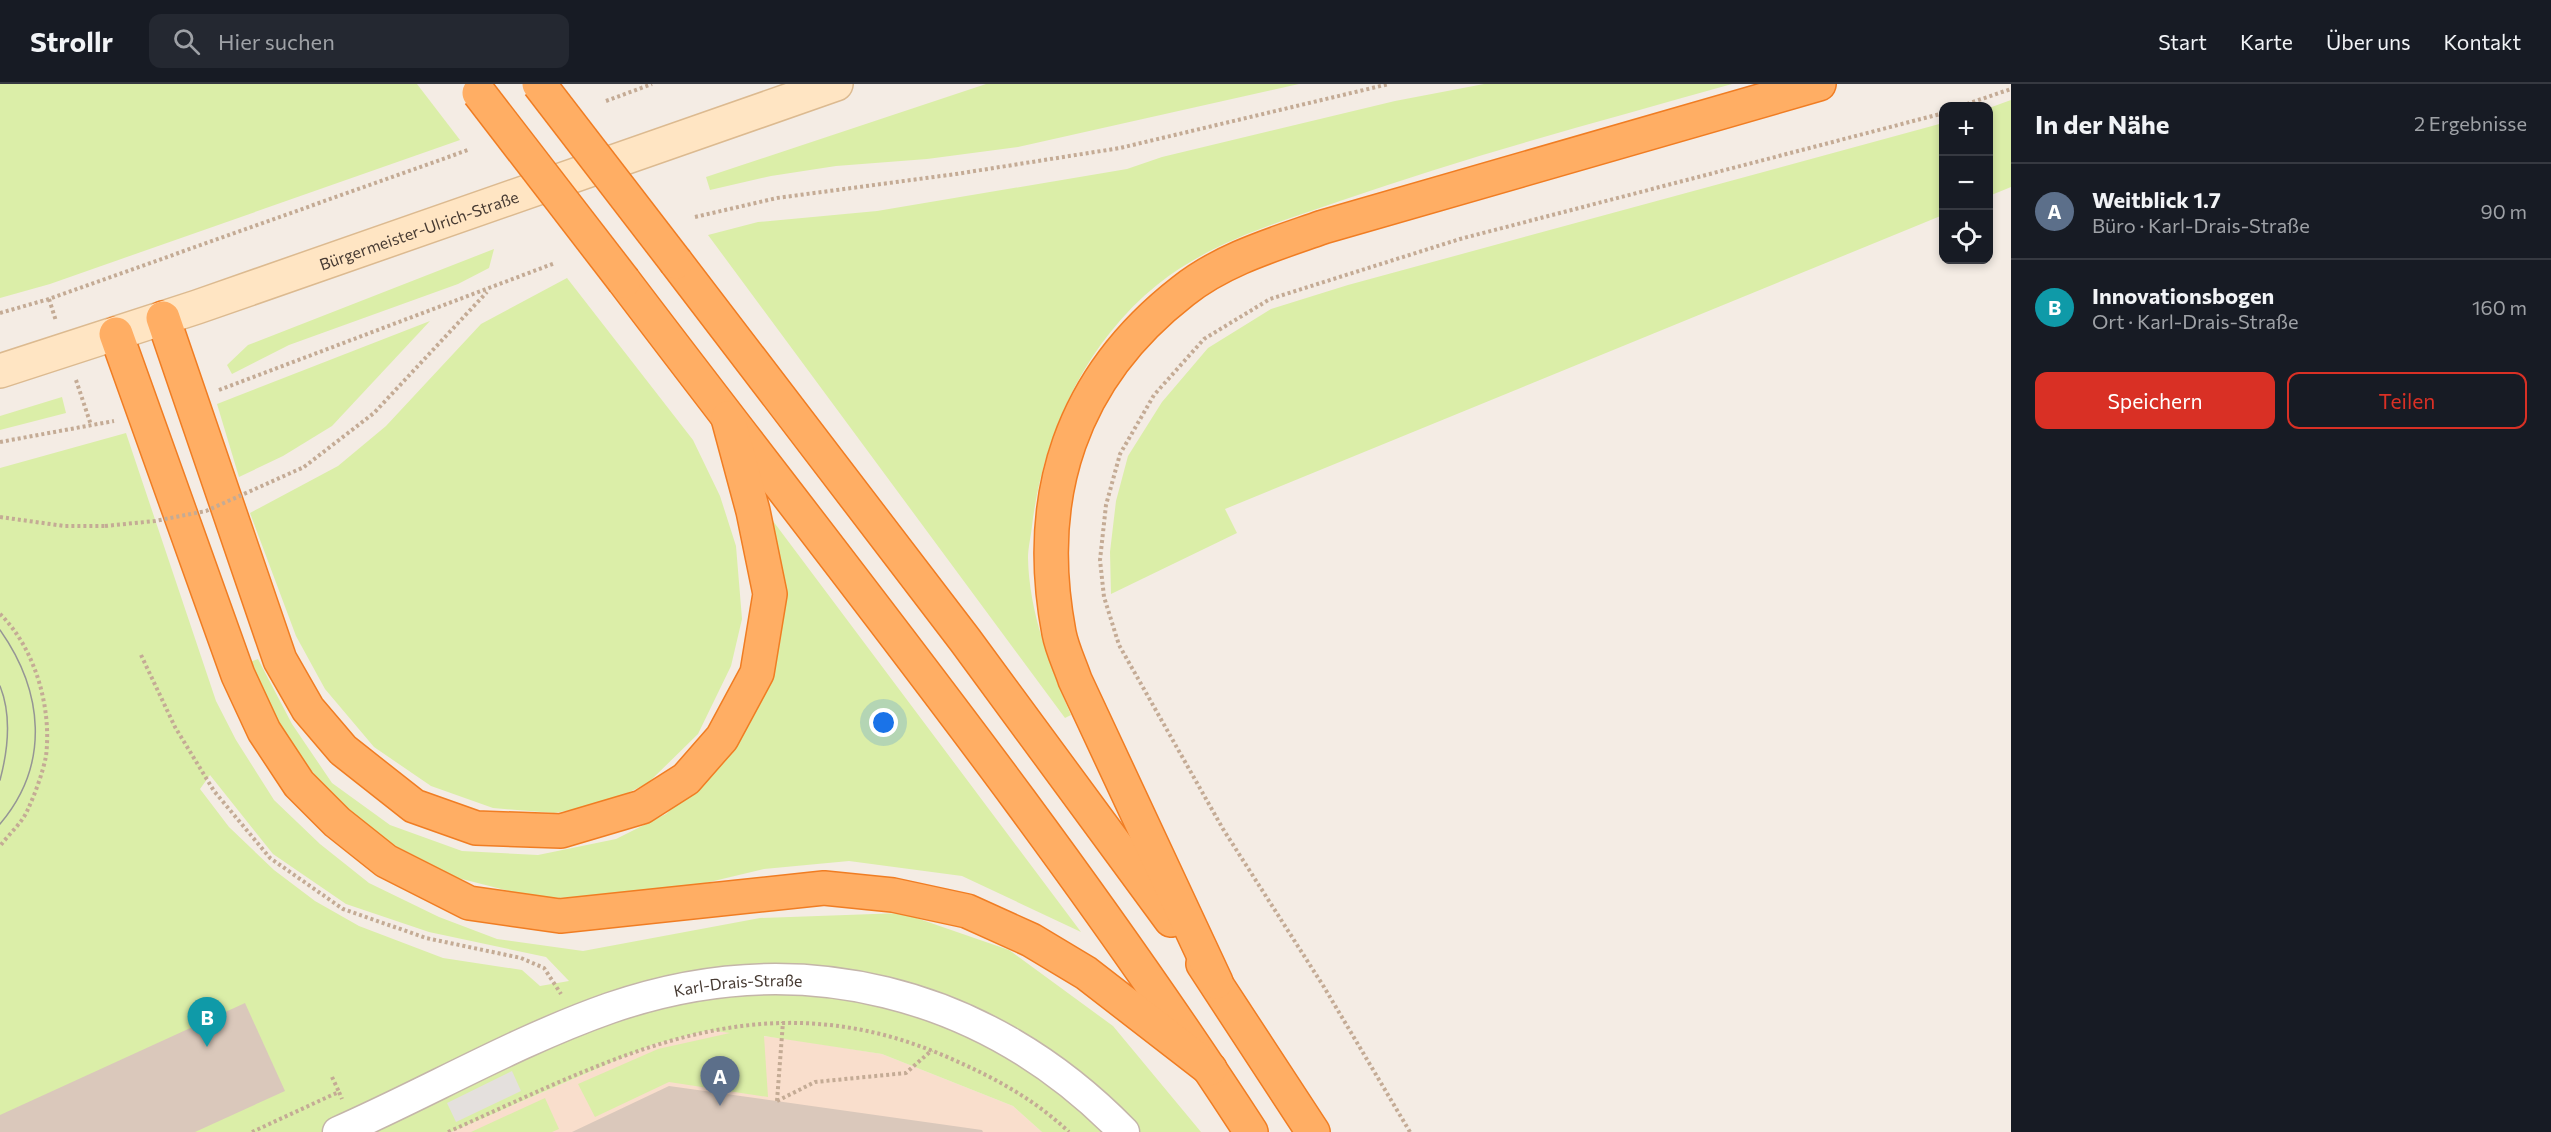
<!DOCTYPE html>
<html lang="de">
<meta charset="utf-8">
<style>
:root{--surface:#171b24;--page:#242831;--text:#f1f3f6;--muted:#9ea1a6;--line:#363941;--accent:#d93025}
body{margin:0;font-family:Commissioner,sans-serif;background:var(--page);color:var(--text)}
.controls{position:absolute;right:18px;top:18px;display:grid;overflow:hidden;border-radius:12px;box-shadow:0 3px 9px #0003}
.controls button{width:54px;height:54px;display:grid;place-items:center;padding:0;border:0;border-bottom:2px solid var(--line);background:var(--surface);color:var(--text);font:30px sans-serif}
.you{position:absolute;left:884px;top:639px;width:21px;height:21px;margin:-15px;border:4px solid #fff;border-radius:50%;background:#1a73e8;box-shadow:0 0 0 9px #1a73e833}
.badge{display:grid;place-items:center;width:39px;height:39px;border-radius:50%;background:var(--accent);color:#fff;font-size:20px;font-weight:700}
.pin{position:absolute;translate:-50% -50px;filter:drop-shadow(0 2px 3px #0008)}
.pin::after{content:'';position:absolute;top:32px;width:21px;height:18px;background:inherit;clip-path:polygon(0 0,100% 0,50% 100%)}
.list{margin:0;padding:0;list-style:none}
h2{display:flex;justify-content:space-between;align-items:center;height:78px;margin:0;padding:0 24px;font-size:26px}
h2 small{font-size:20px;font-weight:400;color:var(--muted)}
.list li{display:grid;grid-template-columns:39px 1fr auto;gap:18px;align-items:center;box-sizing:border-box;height:96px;padding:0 24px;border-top:2px solid var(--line)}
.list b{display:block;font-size:22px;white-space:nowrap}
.list p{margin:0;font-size:20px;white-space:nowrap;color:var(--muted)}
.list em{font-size:20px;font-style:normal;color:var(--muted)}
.actions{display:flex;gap:12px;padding:18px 24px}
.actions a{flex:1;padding:14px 0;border:2px solid var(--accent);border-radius:12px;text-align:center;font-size:21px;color:var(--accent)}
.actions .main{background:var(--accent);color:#fff}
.icon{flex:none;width:33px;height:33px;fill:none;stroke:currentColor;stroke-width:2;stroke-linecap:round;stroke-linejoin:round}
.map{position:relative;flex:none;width:2011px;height:1048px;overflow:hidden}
header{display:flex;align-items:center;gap:36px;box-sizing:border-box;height:84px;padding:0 30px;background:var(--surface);border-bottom:2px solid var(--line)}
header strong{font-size:28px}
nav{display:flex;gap:33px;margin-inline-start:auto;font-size:21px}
.search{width:420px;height:54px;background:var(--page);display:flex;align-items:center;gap:15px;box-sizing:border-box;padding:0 21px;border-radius:12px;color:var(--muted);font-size:22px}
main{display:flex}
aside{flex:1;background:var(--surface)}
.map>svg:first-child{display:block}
</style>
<header>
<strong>Strollr</strong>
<div class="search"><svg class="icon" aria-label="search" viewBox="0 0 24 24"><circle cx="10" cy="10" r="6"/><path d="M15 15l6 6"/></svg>Hier suchen</div>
<nav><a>Start</a><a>Karte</a><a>Über uns</a><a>Kontakt</a></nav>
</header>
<main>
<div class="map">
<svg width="2011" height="1048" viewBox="0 0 2011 1048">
<rect width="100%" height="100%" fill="#f4ece4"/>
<path fill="#f9decc" d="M709,946L789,955L882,970L1013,1022L1042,1048H451L654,960Z"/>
<g fill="#dbeea8" fill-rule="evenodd">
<path d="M0,0H417L460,56L50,200L0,214Z"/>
<path d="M986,0H1299L1018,63L927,75L836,82L771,92L710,106L706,93Z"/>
<path d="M1484,0H1732C1601,37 1469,72 1340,117C1277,139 1210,158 1157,201C1085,259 1043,351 1032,442C1031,452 1028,464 1028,474C1029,528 1050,582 1071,631L1065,634L708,151L758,138L877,127L1127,85L1162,73L1395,17Z"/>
<path d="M2011,16V103L1989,112V24Z"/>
<path d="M1943,39V131L1225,425L1237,449L1111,510L1110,468L1116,417L1128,372L1162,318L1208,264L1271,225L1348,201Z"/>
<path d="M494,165L489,184L458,200L289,261L232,290L227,281L248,261Z"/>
<path d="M567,194L693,356L720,412L736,462L742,535L731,582L698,650L648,699L605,720L554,729L493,724L431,702L374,663L325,605L296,552L250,429L338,382L386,342L481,240Z"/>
<path d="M430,237L332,342L283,372L239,393L217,320Z"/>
<path d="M62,313L66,329L0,346V332Z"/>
<path d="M126,349L216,617L236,656L274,716L320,760L369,799L439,833L497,855L583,867L760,834L902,829L1009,866L1113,942L1201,1048H1042L1013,1022L882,970L764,952L768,1013L669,998L595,1033L578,1000L658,965L730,949L709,946L654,960L451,1048H0V384ZM210,691L273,770L346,820L429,848L546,873L569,897L540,902L522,886L443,874L359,842L315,817L274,786L229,743L200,705Z"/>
<path d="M770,433L1081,848L962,792L849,777L764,785L697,801L623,813L536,814L458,794L382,755L322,701L282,645L250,578L258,575L292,640L332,699L390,741L462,767L538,771L616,755L666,730L723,676L755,624Z"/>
<path d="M545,1014L559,1045L552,1048H471Z"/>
</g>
<path fill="#e4e0dd" d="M512,987L521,1007L456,1038L447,1019Z"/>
<g fill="#dac8bb">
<path d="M245,919L285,1007L195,1048H0V1031Z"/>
<path d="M669,1002L982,1046L983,1048H572Z"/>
</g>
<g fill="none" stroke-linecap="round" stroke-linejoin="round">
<defs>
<g id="street">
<path id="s1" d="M338,1048C429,1008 516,957 610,924C798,859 986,906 1124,1048"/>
</g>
<g id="secondary">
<path id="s2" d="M0,287L197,223L836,0"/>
</g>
<g id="highway">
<path d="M676,178L965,556L1171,836"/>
<path d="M624,197C837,478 1059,752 1251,1048"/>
<path d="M163,234L280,576L308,625L343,666L414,722L476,744L561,747L642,723L686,695L722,654L757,589L770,510L753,427L728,334"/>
<path d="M116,250L238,591L264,647L299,700L337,738L386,777L469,819L560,832L824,804L893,811L967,827L1031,856L1086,889L1210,985"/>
<path d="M1203,880L1313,1048"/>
<path d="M1216,898L1075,596C1070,581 1062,565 1059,549C1033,412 1071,294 1183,207C1223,175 1275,160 1323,143L1819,0"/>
</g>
</defs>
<use href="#street" stroke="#c4b5a9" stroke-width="33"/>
<use href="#secondary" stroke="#dcba90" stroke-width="36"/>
<use href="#highway" stroke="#f07d23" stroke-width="36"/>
<g stroke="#c4ab95" stroke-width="4" stroke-dasharray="3 3" stroke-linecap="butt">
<path d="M606,17L652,0"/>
<path d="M1961,22L2011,5"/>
<path d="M695,133L777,114L956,90L1120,64L1389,0"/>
<path d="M49,215L56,237"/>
<path d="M0,229L49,215L468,66"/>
<path d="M76,296L91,341"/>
<path d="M219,306L555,179"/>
<path d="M0,358L114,337"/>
<path d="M304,383L374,329L487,208"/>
<path d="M0,433L64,442H105"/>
<path d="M0,530C35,564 52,624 46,672C43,688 35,710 28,725C23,738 9,750 0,762"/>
<path d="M141,571L175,643L214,707L270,774L343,825L426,854L521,874L544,884L561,910"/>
<path d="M332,993L339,1008"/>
<path d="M777,1017L815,998L906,989L932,966"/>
<path d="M777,1017L783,938"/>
<path d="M252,1048L332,1011L339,1008L342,1015"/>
<path d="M448,1048C622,970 764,890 954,976C997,995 1035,1016 1069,1048"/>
<path d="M1410,1048L1324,903L1223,745L1119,561L1104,513L1100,476L1106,421L1120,370L1154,311L1204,255L1270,215L1460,155L1944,29"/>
</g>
<use href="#street" stroke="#fff" stroke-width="30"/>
<use href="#secondary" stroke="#ffe5c3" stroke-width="33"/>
<use href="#highway" stroke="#ffae64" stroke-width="33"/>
<g stroke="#959595" stroke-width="1.5">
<path d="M0,546C43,607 51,680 0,740"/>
<path d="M0,602C12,632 8,666 0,696"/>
</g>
<defs>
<g id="highway-bridge">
<path d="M539,0L676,178"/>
<path d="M479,9L624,197"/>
</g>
</defs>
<use href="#highway-bridge" stroke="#f07d23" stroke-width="36" stroke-linecap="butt"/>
<path stroke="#c4ab95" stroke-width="4" stroke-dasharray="3 3" stroke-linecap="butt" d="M105,442L155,437L206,427L304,383"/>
<use href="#highway-bridge" stroke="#ffae64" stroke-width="33"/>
</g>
<g text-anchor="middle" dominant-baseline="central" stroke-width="6" stroke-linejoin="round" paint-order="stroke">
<g font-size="16" fill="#473b33" stroke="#fff">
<text stroke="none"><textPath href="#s2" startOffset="442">Bürgermeister-Ulrich-Straße</textPath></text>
<text stroke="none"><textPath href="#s1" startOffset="430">Karl-Drais-Straße</textPath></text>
</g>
</g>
</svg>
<div class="controls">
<button>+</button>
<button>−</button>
<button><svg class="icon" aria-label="locate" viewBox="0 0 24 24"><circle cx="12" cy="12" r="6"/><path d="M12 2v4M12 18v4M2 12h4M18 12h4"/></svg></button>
</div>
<div class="you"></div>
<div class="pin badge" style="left:720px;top:1022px;background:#5c6f8a">A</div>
<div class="pin badge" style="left:207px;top:963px;background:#0f9aa8">B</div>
</div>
<aside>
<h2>In der Nähe<small>2 Ergebnisse</small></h2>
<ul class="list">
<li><span class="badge" style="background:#5c6f8a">A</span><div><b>Weitblick 1.7</b><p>Büro · Karl-Drais-Straße</p></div><em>90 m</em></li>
<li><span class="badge" style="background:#0f9aa8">B</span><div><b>Innovationsbogen</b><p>Ort · Karl-Drais-Straße</p></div><em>160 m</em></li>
</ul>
<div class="actions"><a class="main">Speichern</a><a>Teilen</a></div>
</aside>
</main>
